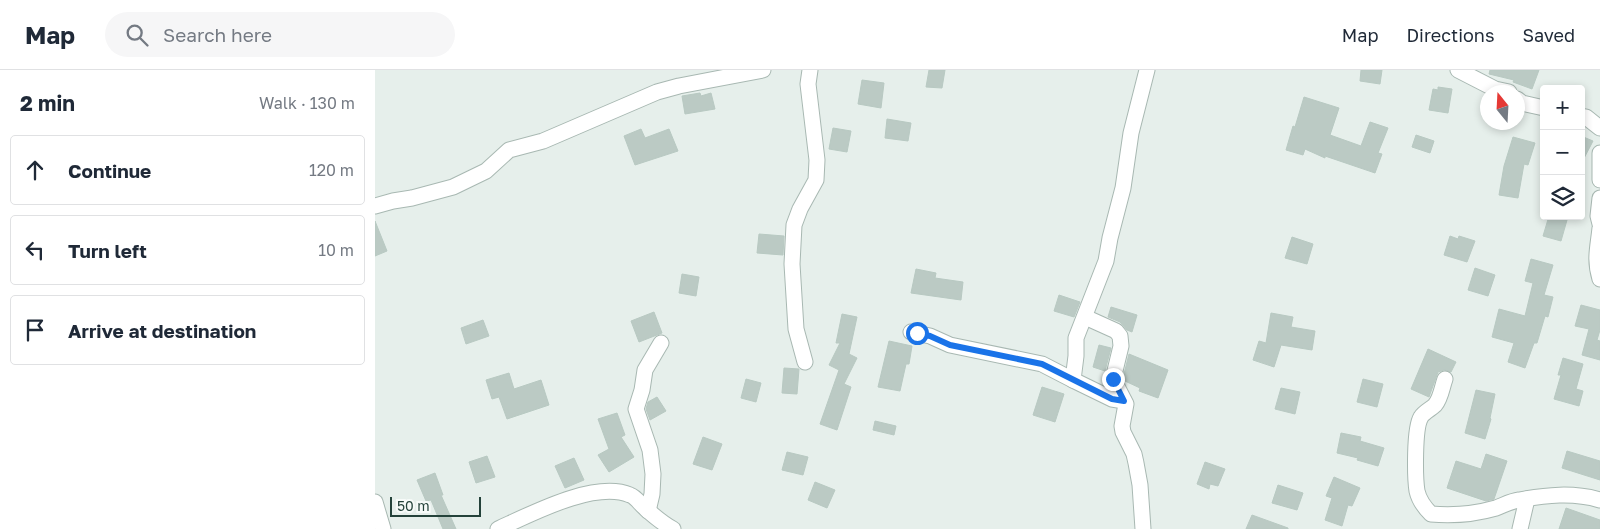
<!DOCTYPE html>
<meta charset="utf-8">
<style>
:root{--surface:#fff;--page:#f6f6f7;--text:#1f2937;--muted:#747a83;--line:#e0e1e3}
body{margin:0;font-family:"Golos Text",sans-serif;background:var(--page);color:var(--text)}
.controls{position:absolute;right:15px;top:15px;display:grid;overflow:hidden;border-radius:5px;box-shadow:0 2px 8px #0003}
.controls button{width:45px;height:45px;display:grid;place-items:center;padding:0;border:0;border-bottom:1px solid var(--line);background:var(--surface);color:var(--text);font:25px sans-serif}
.compass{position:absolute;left:1105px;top:15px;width:45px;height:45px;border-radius:50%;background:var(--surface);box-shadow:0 2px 8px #0003;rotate:342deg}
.scale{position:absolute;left:15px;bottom:12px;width:91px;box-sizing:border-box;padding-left:5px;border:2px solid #24423a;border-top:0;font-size:14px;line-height:18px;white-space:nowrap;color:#24423a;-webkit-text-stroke:4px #f7fbf9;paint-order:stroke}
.stop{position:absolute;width:15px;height:15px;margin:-11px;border:4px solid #1a73e8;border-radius:50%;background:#fff}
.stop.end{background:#1a73e8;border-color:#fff;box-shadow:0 1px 5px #0008}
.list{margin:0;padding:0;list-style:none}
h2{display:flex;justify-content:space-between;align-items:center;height:65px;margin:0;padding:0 20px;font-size:21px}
h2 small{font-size:16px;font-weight:400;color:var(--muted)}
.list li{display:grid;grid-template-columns:32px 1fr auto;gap:15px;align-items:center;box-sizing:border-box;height:70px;margin:0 10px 10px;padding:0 10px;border:1px solid var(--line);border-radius:5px}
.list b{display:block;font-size:19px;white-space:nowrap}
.list em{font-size:16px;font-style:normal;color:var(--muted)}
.icon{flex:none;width:28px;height:28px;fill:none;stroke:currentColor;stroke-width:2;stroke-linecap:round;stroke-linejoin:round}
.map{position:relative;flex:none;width:1225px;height:459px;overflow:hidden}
header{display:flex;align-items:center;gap:30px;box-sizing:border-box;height:70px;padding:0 25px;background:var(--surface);border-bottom:1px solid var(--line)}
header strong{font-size:24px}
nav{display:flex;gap:28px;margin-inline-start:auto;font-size:18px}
.search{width:350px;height:45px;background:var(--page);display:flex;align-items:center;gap:12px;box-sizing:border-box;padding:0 18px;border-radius:28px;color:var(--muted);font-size:19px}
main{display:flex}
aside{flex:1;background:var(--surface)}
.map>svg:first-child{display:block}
</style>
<header>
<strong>Map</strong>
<div class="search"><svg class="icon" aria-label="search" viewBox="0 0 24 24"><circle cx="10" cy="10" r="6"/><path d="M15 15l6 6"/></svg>Search here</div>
<nav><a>Map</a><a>Directions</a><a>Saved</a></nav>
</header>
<main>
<aside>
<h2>2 min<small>Walk · 130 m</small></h2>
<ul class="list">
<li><svg class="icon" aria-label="ahead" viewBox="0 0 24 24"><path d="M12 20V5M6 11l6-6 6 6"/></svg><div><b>Continue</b></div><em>120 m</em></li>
<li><svg class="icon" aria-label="left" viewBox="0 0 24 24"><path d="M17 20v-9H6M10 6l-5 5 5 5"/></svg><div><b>Turn left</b></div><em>10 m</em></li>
<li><svg class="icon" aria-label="arrive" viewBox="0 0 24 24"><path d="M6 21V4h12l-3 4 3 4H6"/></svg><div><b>Arrive at destination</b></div></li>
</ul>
</aside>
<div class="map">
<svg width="1225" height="459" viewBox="0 0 1225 459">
<rect width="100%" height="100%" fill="#e6efeb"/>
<g fill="#bbcac4" stroke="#b8c9c2">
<path d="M554,0H570L567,18L551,17Z"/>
<path d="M986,0H1007L1005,14L985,11Z"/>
<path d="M1115,0H1164L1157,19L1138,12L1139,10L1114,4Z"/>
<path d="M487,10L509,13L506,38L483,34Z"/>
<path d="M1063,17L1077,19L1073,43L1054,40L1058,19L1063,20Z"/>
<path d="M325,23L326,26L336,23L340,39L310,44L307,26Z"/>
<path d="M929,27L964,38L955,65L986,76L995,52L1013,58L1003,83L1007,84L1000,103L950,86V88L930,79L928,85L911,80L918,56L920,57Z"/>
<path d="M512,49L536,53L533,71L510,68Z"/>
<path d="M458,58L476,61L472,82L454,79Z"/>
<path d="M266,59L270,68L294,59L303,81L260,95L249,66Z"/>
<path d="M1041,65L1059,71L1055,83L1037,77Z"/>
<path d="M1206,66L1218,71L1206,94Z"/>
<path d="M1138,67L1160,73L1153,95L1149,94L1143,128L1124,125L1129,96Z"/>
<path d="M1174,146L1192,150L1186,171L1168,166Z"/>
<path d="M0,151L12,181L0,186Z"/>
<path d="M384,164L409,166L408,185L382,183Z"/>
<path d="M1075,166L1083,169L1084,166L1100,171L1092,192L1069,185Z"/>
<path d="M917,167L938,174L932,194L910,188Z"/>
<path d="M1156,189L1178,195L1169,225L1178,227L1173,247L1170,246L1162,273H1159L1150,298L1133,292L1139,273L1117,267L1124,239L1150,246L1158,213L1150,211Z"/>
<path d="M1100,198L1120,205L1113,226L1093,220Z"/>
<path d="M541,199L561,203L560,208L588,212L586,230L536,223Z"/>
<path d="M307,204L324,207L321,226L304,223Z"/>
<path d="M684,225L705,232L699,247L679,241Z"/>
<path d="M1206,235L1225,240V260L1222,270L1225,271V290L1207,285L1214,259L1200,256Z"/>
<path d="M736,237L762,245L757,262L752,260L745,252L733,247Z"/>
<path d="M279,242L287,263L264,272L256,251Z"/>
<path d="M896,243L918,247L916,257L940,261L937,280L906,275L899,297L878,290L884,271L891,273Z"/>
<path d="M467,244L482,247L474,284L482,288L469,314L476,317L462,360L445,354L464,300L454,295L465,273H461Z"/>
<path d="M108,250L114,266L91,274L86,258Z"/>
<path d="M514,271L537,276L534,294H531L525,321L503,317Z"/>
<path d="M724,275L736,278L730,301L718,297Z"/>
<path d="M1053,279L1081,292L1076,302L1069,300L1063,302L1054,327L1036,319Z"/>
<path d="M754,284L793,300L783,328L764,321L765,318L750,311L748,308Z"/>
<path d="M1188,288L1208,294L1201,319L1208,321L1204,336L1179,329L1186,305H1183Z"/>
<path d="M409,298L424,299L422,324L407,323Z"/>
<path d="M134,303L139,319L166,310L174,335L132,349L124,327L117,329L111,310Z"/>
<path d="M371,309L386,313L381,332L366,328Z"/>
<path d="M988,309L1008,314L1002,337L982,332Z"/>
<path d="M667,317L689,324L680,352L658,345Z"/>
<path d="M906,318L925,322L920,344L900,339Z"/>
<path d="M1101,320L1120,324L1115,348L1116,349L1110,369L1090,363Z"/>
<path d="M282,327L291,341L275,350L271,339L273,332Z"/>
<path d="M242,343L250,365L246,367L259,387L234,402L223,385L234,379L223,349Z"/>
<path d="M500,351L521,356L519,365L498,360Z"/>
<path d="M966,363L986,367L985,371L1009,378L1003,396L982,390L983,388L962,383Z"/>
<path d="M328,367L347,374L337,400L318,394Z"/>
<path d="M1192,381L1225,391V410L1187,398Z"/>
<path d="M412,382L433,387L428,405L407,400Z"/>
<path d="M1111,384L1132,391L1119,429L1111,431L1072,418L1081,391L1106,399Z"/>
<path d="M112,386L120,407L101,413L94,392Z"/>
<path d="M199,388L209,410L190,418L180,396Z"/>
<path d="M830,392L850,399L843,416L835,414L834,419L822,414Z"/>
<path d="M60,403L68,425H66L81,459H68L56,430L51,431L42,410Z"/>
<path d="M959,407L985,418L977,436L973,435L967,456L950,450L957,428L951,426Z"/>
<path d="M440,412L460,420L452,438L433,430Z"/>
<path d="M903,415L928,423L922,440L897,433Z"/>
<path d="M1191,438L1225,450V459H1184Z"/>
<path d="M877,445L913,458V459H871Z"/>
</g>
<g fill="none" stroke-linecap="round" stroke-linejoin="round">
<defs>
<g id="minor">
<path d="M1083,0L1120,19L1134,22"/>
<path d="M1142,29L1147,33L1169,38"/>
<path d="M1206,46L1211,47L1225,58"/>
<path d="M1225,83V110"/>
<path d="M1225,128L1223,146L1225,154"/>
<path d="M0,136L18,131L37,128L78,117L111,101L134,80L168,71L282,22L304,16L388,0"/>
<path d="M1225,158C1223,178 1219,189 1225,209"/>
<path d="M710,247L741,261L745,266L746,276L738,309L751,334L747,356L748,362L759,384L761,393L765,415L768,459"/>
<path d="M536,262L555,266L575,275L667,294L698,310"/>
<path d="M430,292L421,259L417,194L419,155L425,139L441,110L442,90L433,14L435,0"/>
<path d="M1070,309C1067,317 1066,328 1060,335C1056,339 1049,342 1046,347C1039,358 1040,408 1042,421C1044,430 1049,437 1056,444C1078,446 1100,444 1121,438C1129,435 1136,431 1144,430C1171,425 1198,422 1225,430"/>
<path d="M749,331L737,329L698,310L701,286V268L731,191L735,168L748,118L756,63L772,0"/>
<path d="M0,432L8,459"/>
<path d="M273,441L277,424L278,404L275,380L261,339L267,320L270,300L286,273"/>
<path d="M123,459C156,444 220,410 255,425C261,427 265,434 270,438C278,445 288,454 298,459"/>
<path d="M1145,459L1152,429"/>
</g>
</defs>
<use href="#minor" stroke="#a8b8b2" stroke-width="17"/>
<use href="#minor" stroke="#fff" stroke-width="15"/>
</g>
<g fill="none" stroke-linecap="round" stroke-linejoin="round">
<path stroke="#1a73e8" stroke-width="6" d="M542,263L555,266L575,275L667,294L737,329L749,331L738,309"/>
</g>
</svg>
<div class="controls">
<button>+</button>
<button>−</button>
<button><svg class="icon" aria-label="layers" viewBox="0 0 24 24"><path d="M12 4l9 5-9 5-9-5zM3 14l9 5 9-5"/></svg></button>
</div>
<svg class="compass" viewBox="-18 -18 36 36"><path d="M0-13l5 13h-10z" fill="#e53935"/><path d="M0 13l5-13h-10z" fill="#747a83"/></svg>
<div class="scale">50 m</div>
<div class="stop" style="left:542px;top:263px"></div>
<div class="stop end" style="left:738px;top:309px"></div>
</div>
</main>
